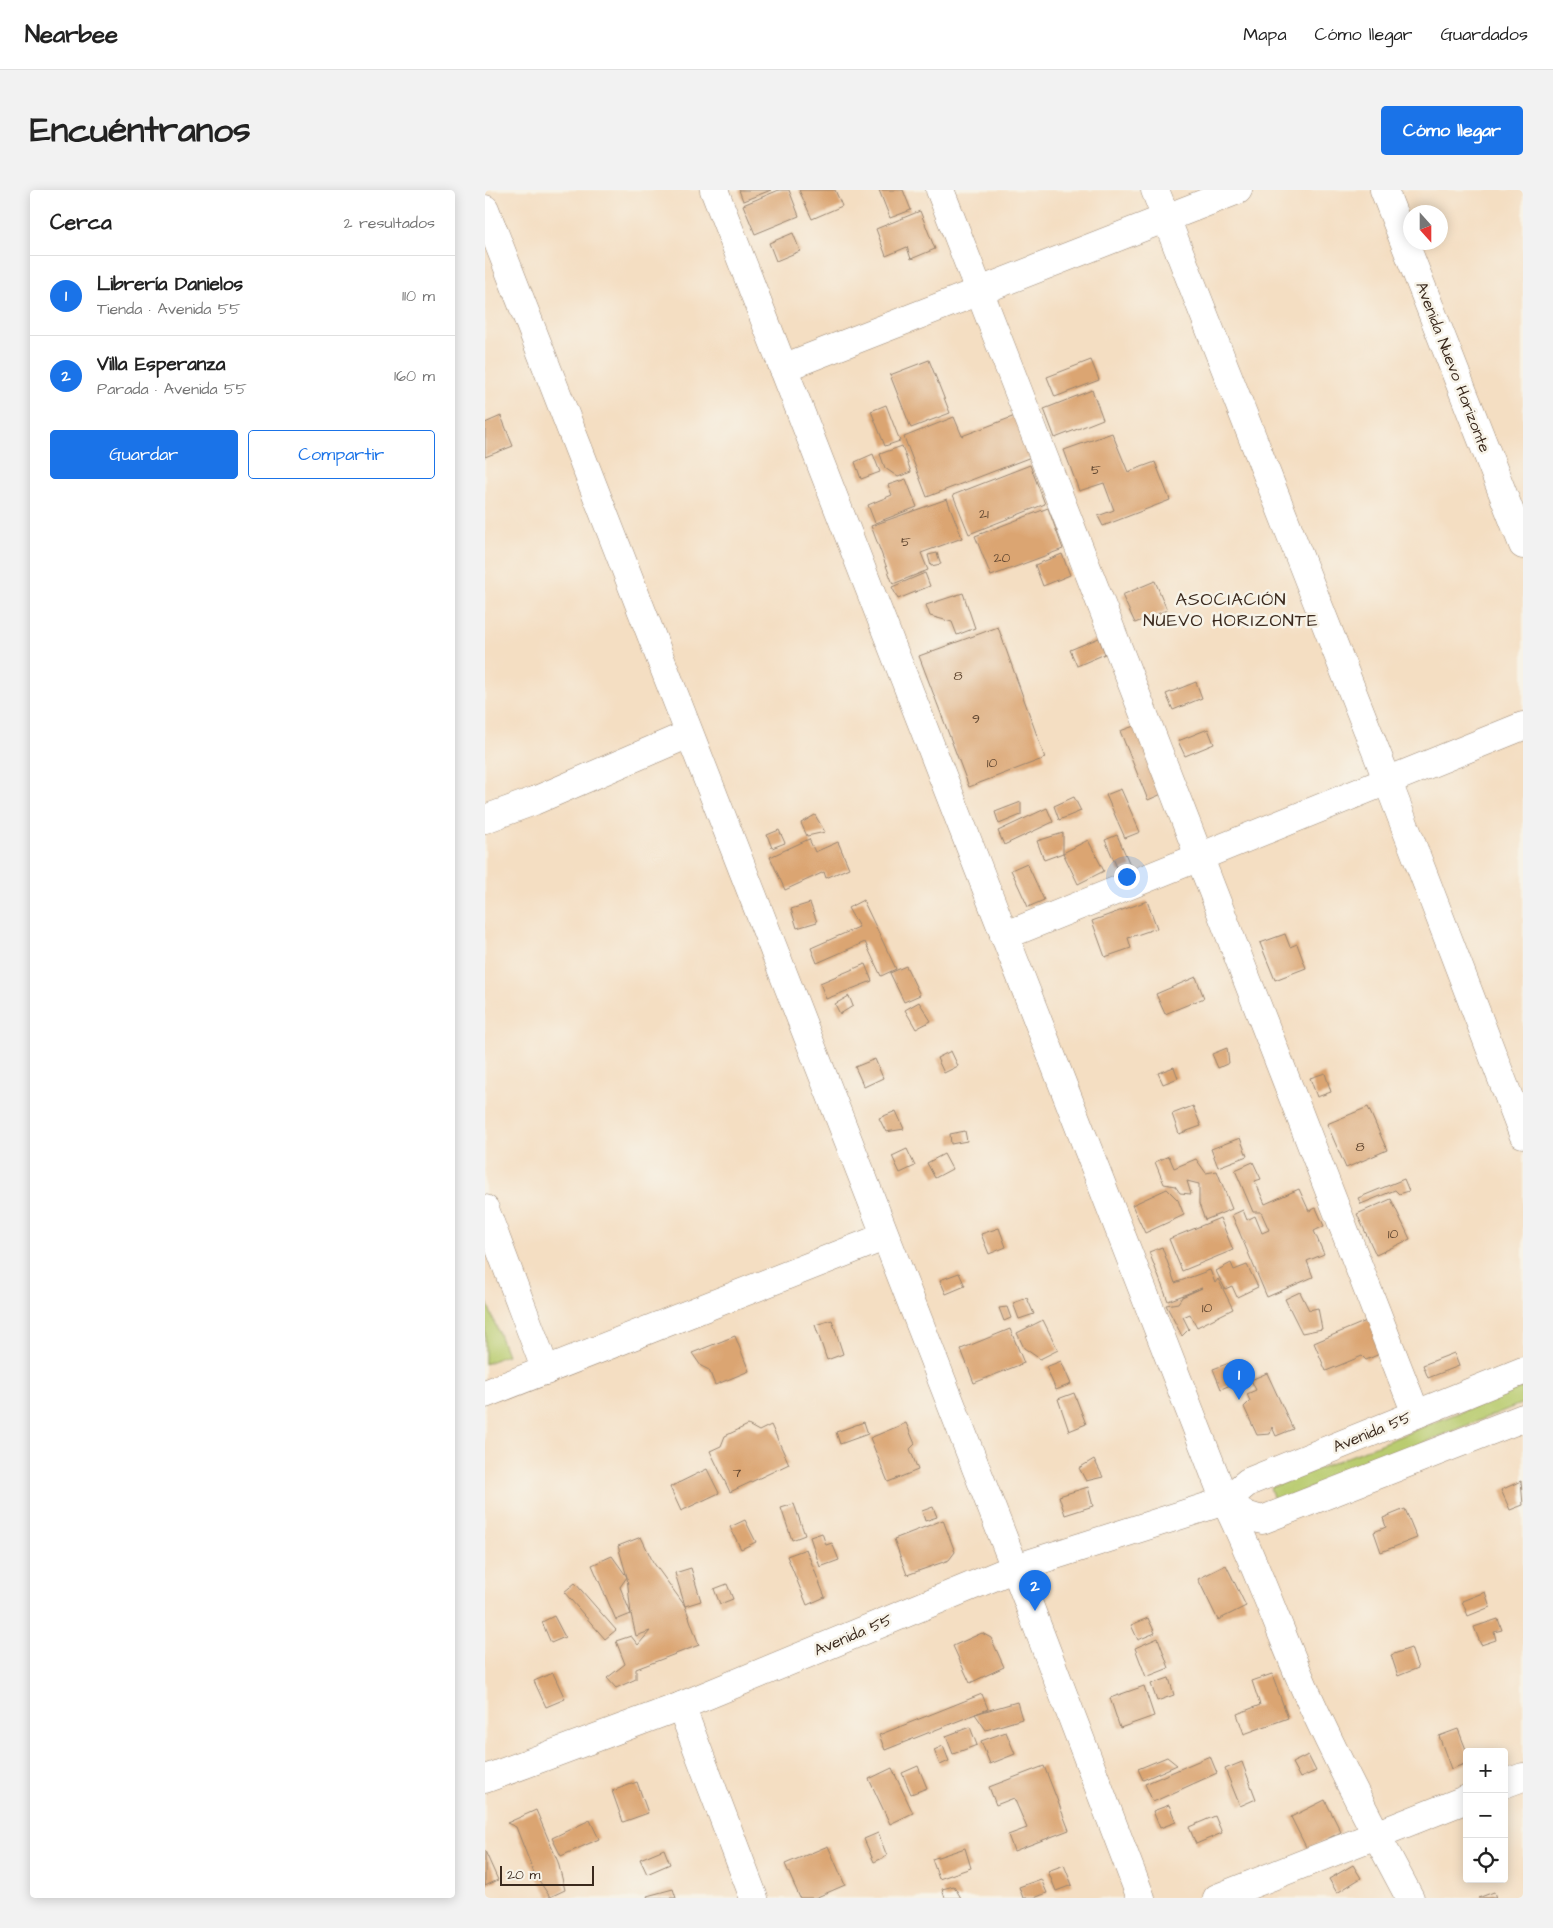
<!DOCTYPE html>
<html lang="es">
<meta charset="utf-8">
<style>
:root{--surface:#fff;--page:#f2f2f2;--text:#222;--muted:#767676;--line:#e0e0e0;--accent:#1a73e8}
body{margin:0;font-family:"Architects Daughter",sans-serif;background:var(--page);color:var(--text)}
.controls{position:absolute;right:15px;bottom:15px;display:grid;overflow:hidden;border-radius:5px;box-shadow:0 2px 12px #0003}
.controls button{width:45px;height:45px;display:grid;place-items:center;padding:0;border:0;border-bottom:1px solid var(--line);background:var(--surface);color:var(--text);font:25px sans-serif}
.compass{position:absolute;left:918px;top:15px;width:45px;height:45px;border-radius:50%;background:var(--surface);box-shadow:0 2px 12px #0003;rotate:159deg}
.scale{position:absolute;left:15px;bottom:12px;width:94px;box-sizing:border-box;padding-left:5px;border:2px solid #3b2a1e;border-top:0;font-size:14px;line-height:18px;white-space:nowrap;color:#3b2a1e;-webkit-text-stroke:4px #f7f3e8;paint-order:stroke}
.you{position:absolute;left:641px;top:686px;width:18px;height:18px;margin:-12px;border:4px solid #fff;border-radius:50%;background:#1a73e8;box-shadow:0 0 0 8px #1a73e833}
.badge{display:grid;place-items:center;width:32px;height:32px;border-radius:50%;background:var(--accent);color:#fff;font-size:16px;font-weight:700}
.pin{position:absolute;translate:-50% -41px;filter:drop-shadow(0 1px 2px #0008)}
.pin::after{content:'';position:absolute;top:26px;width:18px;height:15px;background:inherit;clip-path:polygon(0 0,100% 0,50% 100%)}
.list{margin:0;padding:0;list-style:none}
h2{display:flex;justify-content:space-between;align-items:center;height:65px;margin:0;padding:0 20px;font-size:21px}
h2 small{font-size:16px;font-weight:400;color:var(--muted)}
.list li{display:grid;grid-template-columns:32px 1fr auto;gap:15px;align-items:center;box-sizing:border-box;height:80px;padding:0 20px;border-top:1px solid var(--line)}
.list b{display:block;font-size:19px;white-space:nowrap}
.list p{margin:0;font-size:16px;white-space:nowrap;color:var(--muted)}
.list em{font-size:16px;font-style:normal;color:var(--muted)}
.actions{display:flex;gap:10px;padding:15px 20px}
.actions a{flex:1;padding:11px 0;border:1px solid var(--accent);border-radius:5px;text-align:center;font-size:18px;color:var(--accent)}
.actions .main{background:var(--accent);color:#fff}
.icon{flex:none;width:28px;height:28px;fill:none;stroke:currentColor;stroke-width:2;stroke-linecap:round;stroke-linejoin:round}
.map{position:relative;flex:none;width:1038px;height:1708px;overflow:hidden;border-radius:5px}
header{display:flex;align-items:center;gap:30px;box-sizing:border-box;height:70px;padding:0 25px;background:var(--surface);border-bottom:1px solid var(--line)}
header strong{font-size:24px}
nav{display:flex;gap:28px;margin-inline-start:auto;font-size:18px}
.intro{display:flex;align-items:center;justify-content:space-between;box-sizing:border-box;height:120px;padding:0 30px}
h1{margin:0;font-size:35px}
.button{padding:12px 22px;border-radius:5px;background:var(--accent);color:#fff;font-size:18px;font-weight:700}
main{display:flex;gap:30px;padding:0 30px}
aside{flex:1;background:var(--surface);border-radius:5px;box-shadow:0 2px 12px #0003}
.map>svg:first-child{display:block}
</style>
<header>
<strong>Nearbee</strong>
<nav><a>Mapa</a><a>Cómo llegar</a><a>Guardados</a></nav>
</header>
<div class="intro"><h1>Encuéntranos</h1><a class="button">Cómo llegar</a></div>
<main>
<aside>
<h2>Cerca<small>2 resultados</small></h2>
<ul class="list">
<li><span class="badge">1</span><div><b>Librería Danielos</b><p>Tienda · Avenida 55</p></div><em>110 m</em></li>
<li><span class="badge">2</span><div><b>Villa Esperanza</b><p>Parada · Avenida 55</p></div><em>160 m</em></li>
</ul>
<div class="actions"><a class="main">Guardar</a><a>Compartir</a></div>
</aside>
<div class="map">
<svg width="1038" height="1708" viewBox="0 0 1038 1708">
<rect width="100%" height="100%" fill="#f7f3e8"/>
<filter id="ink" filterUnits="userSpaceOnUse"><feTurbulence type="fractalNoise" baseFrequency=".02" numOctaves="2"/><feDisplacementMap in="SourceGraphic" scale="10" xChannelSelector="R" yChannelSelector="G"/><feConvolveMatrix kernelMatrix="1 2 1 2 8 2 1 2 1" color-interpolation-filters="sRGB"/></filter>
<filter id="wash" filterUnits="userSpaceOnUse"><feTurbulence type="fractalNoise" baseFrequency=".0096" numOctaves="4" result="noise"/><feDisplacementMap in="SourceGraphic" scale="20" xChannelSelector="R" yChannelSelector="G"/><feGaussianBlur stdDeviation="1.12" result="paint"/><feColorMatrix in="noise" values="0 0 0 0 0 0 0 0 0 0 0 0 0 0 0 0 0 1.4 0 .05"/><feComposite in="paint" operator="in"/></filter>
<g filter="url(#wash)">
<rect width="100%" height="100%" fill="#f4dec2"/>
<g fill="#b9cc70" stroke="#7a7b47">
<path d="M0,1107L22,1165L0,1174Z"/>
<path d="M1038,1197V1213L790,1312L785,1298Z"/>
</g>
<g id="blocks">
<g fill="#dba572" fill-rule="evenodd">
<path d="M254,0H286L258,11Z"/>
<path d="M294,0H304L314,26L270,44L258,15Z"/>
<path d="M314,0H350L357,16L327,29Z"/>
<path d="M394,0H418L426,20L405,28Z"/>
<path d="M435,21L450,59L426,69L422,57L401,66L391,39Z"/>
<path d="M308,43L315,61L291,71L284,53Z"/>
<path d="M444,170L465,223L426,238L405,185Z"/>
<path d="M606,170L614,190L570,207L562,187Z"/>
<path d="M607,200L618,229L570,248L559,219Z"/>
<path d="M401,215L415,251L400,256L386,221Z"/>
<path d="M16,226L28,256L0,267V233Z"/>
<path d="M530,226L546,267L442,307L419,247L469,227L477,246Z"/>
<path d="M627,243L643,282L670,272L685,310L618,336L613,326L629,320L619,293L594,301L579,260Z"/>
<path d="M417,256L426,282L413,287L400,278L395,264Z"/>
<path d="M388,264L395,282L376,289L370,272Z"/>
<path d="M545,275L560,314L484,344L468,305Z"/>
<path d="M421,289L432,317L390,333L383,315L407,305L403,295Z"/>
<path d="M462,309L477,348L436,363L443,380L408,394L386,336Z"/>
<path d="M563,318L578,359L506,386L490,346Z"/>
<path d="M452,363L456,374L446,376L443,365Z"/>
<path d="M577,364L585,385L558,396L550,375Z"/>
<path d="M440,383L445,396L413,409L407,397Z"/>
<path d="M670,391L682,420L650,433L637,405Z"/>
<path d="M478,403L490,438L472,445L467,432L445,426L441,415Z"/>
<path d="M513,437L560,568L484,597L434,466Z"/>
<path d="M614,448L620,464L592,476L585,460Z"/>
<path d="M711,492L717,508L688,520L681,504Z"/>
<path d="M652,535L679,603L663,610L635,541Z"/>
<path d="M723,539L729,554L700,566L693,551Z"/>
<path d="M636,599L655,642L640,648L621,605Z"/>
<path d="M589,607L596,621L574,630L569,616Z"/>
<path d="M536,612V625L514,634L510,622Z"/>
<path d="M562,618L568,632L519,655L513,641Z"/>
<path d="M330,625L340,642L322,646L316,633Z"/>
<path d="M294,640L300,653L287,658L282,645Z"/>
<path d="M578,643V663L559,670L552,651Z"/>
<path d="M632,645L646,677L634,682L620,650Z"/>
<path d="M324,649L330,662L353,652L364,678L341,688L339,682L300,700L285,667Z"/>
<path d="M603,650L619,681L593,694L578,663Z"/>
<path d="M542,673L559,710L543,717L526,680Z"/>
<path d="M378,710L411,779L396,786L380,752L332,773L326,758L374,737L363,718Z"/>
<path d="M662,711L672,738L643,748L646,758L620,767L607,731Z"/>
<path d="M325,713L332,732L312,738L306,719Z"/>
<path d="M800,744L805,757L812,754L821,778L790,790L775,753Z"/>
<path d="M380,774L387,791L341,809L335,793Z"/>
<path d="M421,776L435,805L419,812L405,783Z"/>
<path d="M711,787L719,808L680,824L671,804Z"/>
<path d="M364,806L368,816L355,824L350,814Z"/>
<path d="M434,812L446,831L431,839L420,820Z"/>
<path d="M742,858L744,873L733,878L727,864Z"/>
<path d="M466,861L473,876L459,883L452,868Z"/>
<path d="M390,869L398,888L379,897L370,877Z"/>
<path d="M689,877L693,888L678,894L673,883Z"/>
<path d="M840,883L846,902L832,907L825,888Z"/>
<path d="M708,916L716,936L694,944L687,924Z"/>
<path d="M883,917L902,960L861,978L842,934Z"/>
<path d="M411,921L419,939L401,942L394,928Z"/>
<path d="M480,941L482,951L466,954L465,944Z"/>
<path d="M755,948L762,966L733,977L726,959Z"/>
<path d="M422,959L430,976L415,983L407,966Z"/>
<path d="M459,964L467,979L450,988L442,973Z"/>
<path d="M684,966L689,978L711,969L721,983L732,981L747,1019L720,1030L714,1014V994L702,991L706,1004L695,1003L690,996L679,994L670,972Z"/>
<path d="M768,972L776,989L770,991L780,1014L814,999L824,1021L831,1018L839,1036L829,1041L839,1064L822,1071L828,1087L782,1107L747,1025L758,1020L762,1030L770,1026L777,1043L784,1040L776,1022H768L750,980Z"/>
<path d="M919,989L924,1001L914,1004L910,1000L876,1014L873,1008Z"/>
<path d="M682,999L693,1010L699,1025L660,1043L647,1015Z"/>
<path d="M906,1009L925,1049L891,1065L872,1024Z"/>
<path d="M735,1028L748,1060L697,1081L684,1049Z"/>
<path d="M514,1038L521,1057L504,1064L496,1044Z"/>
<path d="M677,1057L690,1093L725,1080L730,1093L733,1089L748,1119L712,1137L705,1124L698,1127L704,1139L697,1146L681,1115L693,1113L697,1107L717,1098L683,1111L664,1062Z"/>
<path d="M746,1073L749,1080L762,1075L773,1097L752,1107L747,1096L740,1099L731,1081Z"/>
<path d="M474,1083L480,1096L461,1104L455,1090Z"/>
<path d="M815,1102L824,1120L833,1118L837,1139L817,1143L800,1109Z"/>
<path d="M542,1108L549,1124L534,1129L528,1113Z"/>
<path d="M522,1117L526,1128L519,1131L514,1118Z"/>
<path d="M886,1129L899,1162L881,1170L877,1166L841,1181L829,1153Z"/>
<path d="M347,1130L358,1164L342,1170L330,1135Z"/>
<path d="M558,1130L573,1160L555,1169L539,1158L532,1143Z"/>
<path d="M525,1139L539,1173L489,1193L476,1159Z"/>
<path d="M250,1146L264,1181L230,1195L224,1180L216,1176L207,1163Z"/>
<path d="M969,1163L974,1176L943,1188L938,1175Z"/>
<path d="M576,1171L586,1194L571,1200L561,1177Z"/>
<path d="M747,1172L755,1191L736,1199L728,1179Z"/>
<path d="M782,1183L808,1239L791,1246L787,1237L785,1244L772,1245L759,1217L765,1211L762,1204L771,1200L766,1190Z"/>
<path d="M589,1203L601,1234L584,1241L573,1209Z"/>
<path d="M379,1232L383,1244L355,1254L351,1242Z"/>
<path d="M421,1233L430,1254L425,1259L433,1280L403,1292L385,1248Z"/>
<path d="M263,1235L274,1241L286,1235L304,1274L245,1302L225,1261L236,1256L240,1246Z"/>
<path d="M609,1269L618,1287L601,1291L594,1278Z"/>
<path d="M222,1279L234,1303L196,1321L185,1297Z"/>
<path d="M1036,1291L1038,1315L1025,1320L1016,1300Z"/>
<path d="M603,1297L608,1316L580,1325L574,1306Z"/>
<path d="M309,1314L320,1345L307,1350L296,1318Z"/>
<path d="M448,1317L452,1327L440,1331L437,1321Z"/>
<path d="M920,1319L932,1348L896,1362L889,1342L901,1337L898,1328Z"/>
<path d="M260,1330L271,1352L256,1359L245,1337Z"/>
<path d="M458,1330L470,1362L464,1370L422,1385L409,1349Z"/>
<path d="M337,1343L341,1355L347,1353L354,1370L335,1377L325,1347Z"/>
<path d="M156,1347L168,1372L200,1416L190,1383L206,1378L216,1411L200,1416L214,1455L151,1479V1489L131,1498L122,1488L140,1474L131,1451L146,1446L153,1455L165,1441L151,1446L146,1424L131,1430L107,1375L127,1366L142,1387L133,1356ZM142,1387L146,1424L135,1397Z"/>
<path d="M321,1359L340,1407L322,1415L302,1366Z"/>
<path d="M741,1375L761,1416L733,1430L713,1389Z"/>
<path d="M90,1393L131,1440L120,1449L79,1402Z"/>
<path d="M242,1394L248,1409L235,1414L229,1399Z"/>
<path d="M1000,1402L1005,1417L983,1426L977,1411Z"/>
<path d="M69,1426L80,1447L66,1453L57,1432Z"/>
<path d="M663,1428L670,1443L653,1450L646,1435Z"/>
<path d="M1013,1429L1017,1440L1009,1442L1011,1450L996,1455L989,1437Z"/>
<path d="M497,1443L506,1448L519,1477L485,1493L468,1456Z"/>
<path d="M673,1448L684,1478L661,1487L650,1458Z"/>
<path d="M926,1458L933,1478L913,1486L906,1465Z"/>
<path d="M68,1483L80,1509L61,1517L49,1491Z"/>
<path d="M787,1484L803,1528L759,1544L752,1524L775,1515L767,1491Z"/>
<path d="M684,1488L689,1505L672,1511L666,1494Z"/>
<path d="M659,1496L669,1526L635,1538L625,1508Z"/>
<path d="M497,1504L503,1519L400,1560L394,1545Z"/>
<path d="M532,1512L537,1529L501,1540L490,1524Z"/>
<path d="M485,1537L492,1555L468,1564L461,1546Z"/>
<path d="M973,1539L982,1562V1573L966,1579L954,1546Z"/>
<path d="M521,1542L530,1564L505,1574L496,1551Z"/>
<path d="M458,1556L464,1571L455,1575L449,1560Z"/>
<path d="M823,1565L831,1581L815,1588L807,1573Z"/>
<path d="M725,1566L732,1583L668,1612L660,1594Z"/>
<path d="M682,1567L692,1575L658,1590L653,1579Z"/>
<path d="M757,1572L771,1609L755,1616L740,1579Z"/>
<path d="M433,1576L442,1598L426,1604L417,1583Z"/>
<path d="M559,1576L584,1640L529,1661L523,1645L542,1638L529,1608L511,1615L504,1597Z"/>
<path d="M407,1578L428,1623L405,1634L384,1589Z"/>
<path d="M152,1592L163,1623L138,1632L127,1601Z"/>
<path d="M840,1610L856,1642L822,1659L806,1627Z"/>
<path d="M684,1615L691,1632L675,1638L668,1621Z"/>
<path d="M51,1620L73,1672L80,1700L65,1707L49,1683L31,1637L22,1633Z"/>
<path d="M730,1626L737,1643L711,1654L704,1637Z"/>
<path d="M105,1630L114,1649L76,1666L67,1648Z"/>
<path d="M393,1643L402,1666L389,1672L379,1649Z"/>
<path d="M343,1656L360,1695L330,1708H315L300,1674Z"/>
<path d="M480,1658L486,1678L454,1689L447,1669Z"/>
<path d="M179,1659L185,1674L162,1684L155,1669Z"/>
<path d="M0,1661L13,1690L0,1696Z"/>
<path d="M579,1675L587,1695L571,1701L563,1681Z"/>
<path d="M868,1675L876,1688L852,1703L844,1689Z"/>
<path d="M556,1689L562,1703L549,1708H538L534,1697Z"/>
<path d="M469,1696L476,1708H460L457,1699Z"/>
<path d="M188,1699L191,1708H163L162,1706Z"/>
<path d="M1009,1702L1011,1708H993Z"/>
</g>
</g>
</g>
<g filter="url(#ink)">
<use href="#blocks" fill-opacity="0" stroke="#988470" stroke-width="1"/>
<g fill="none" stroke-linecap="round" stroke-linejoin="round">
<defs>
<g id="minor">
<path d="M229,0L740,1311C770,1371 792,1435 819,1497C851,1569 888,1639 925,1708"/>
<path d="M455,0L931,1224"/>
<path d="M670,0L903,592L1038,944"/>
<path d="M899,0L1038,355"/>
<path d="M0,19L530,1378L656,1708"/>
<path d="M298,178L753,0"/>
<path d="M0,629L49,611L204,544"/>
<path d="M519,746L1038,536"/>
<path d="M0,1019L61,1181"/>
<path d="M0,1204L399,1047"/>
<path d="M740,1311L761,1325L777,1330L1038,1228"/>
<path d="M196,1516L269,1708"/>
<path d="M0,1589L196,1516L530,1378L740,1311L763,1292L1038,1181"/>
<path d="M1019,1594L1038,1587"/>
<path d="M732,1708L982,1609"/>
</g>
</defs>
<use href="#minor" stroke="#988470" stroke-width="29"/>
<use href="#minor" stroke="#fff" stroke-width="28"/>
</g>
</g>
<g text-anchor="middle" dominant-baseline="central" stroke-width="5" stroke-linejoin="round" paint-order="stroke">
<g font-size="14" fill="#634933">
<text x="611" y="280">5</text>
<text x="499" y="324">21</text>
<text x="421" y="352">5</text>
<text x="517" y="368">20</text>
<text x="473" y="486">8</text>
<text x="491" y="529">9</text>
<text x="507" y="573">10</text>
<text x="875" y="957">8</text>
<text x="908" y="1044">10</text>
<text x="722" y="1118">10</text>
<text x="252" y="1283">7</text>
</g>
<g font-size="16" fill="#3b2a1e" stroke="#f7f3e8">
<text transform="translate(968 177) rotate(69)">Avenida Nuevo Horizonte</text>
<text transform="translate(887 1242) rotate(-22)">Avenida 55</text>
<text transform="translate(368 1445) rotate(-23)">Avenida 55</text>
</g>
<g font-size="18" letter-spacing="1" fill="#3b2a1e" stroke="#f7f3e8">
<text x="746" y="409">ASOCIACIÓN<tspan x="746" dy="21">NUEVO HORIZONTE</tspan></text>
</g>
</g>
</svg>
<div class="controls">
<button>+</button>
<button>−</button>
<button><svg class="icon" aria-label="locate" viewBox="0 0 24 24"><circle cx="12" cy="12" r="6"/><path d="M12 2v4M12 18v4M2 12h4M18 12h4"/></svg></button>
</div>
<svg class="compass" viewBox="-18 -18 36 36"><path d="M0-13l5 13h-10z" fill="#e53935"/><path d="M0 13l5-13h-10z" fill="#767676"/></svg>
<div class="scale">20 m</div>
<div class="you"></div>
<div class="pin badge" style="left:754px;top:1210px">1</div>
<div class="pin badge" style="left:550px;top:1421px">2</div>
</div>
</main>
